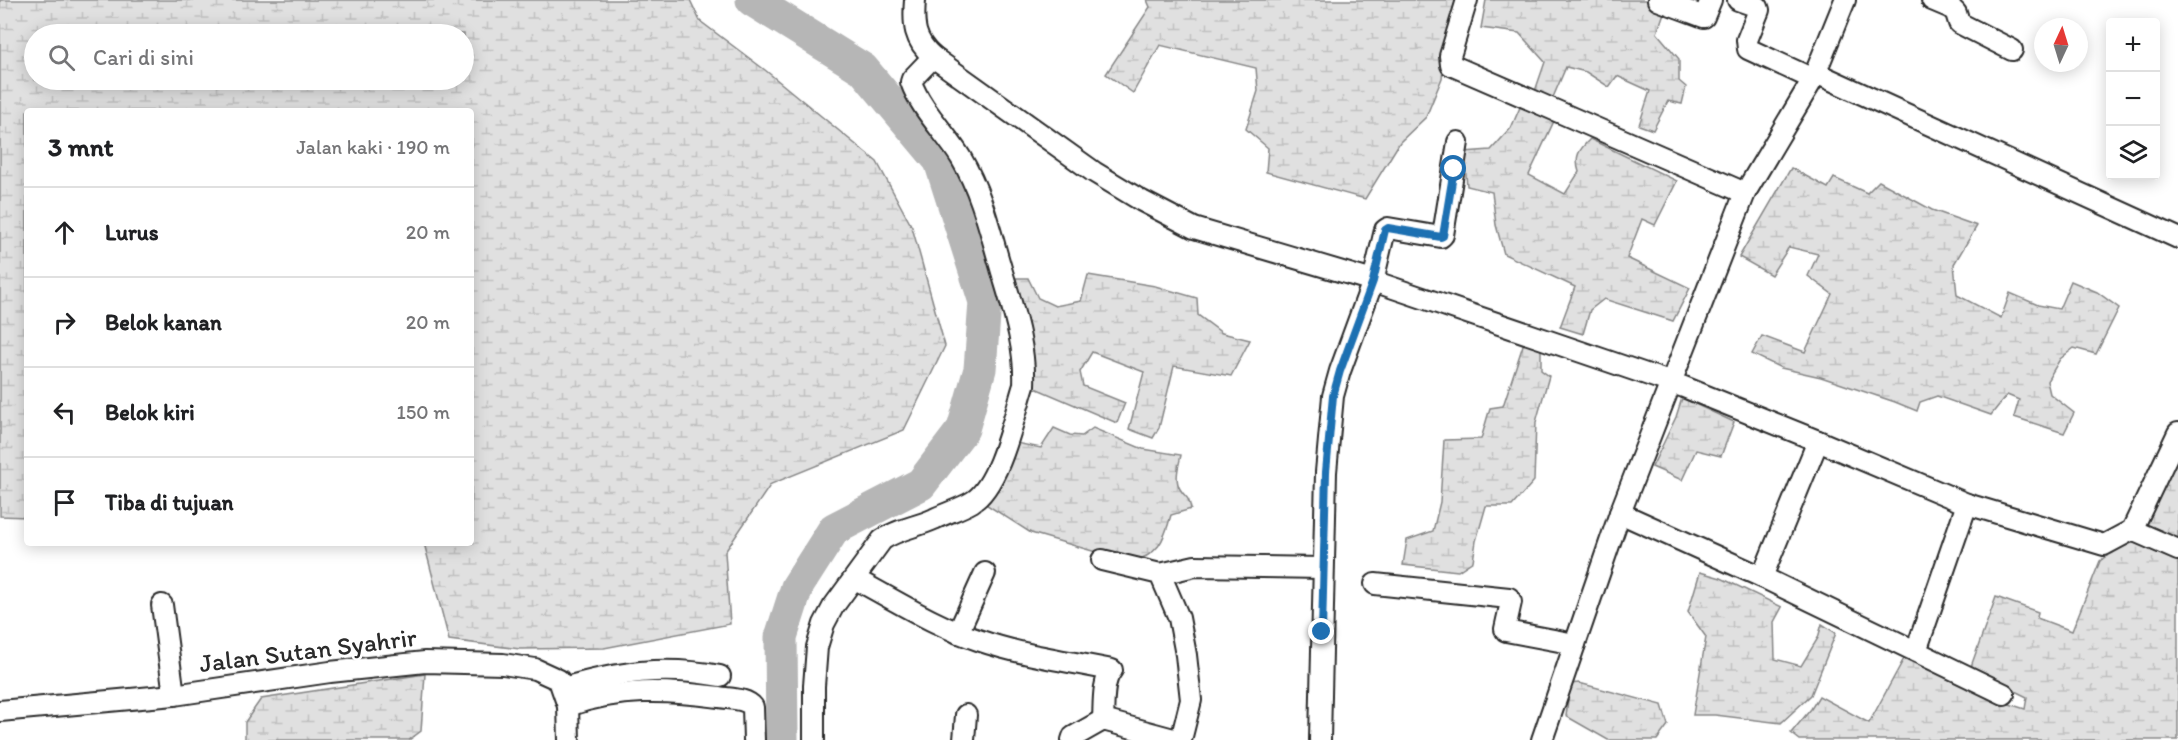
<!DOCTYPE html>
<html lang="id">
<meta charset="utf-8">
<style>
:root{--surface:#fff;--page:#f6f6f6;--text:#202124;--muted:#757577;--line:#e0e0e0}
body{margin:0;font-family:Itim,sans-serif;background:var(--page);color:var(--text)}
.controls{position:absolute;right:18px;top:18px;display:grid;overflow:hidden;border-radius:6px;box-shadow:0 3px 15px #0003}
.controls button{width:54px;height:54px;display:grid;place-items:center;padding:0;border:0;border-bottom:2px solid var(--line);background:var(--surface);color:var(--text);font:30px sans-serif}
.compass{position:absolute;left:2034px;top:18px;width:54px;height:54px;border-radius:50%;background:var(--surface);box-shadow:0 3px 15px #0003;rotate:4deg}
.stop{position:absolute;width:18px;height:18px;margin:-14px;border:4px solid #1f6fb2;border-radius:50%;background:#fff}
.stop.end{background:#1f6fb2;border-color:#fff;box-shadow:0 2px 6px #0008}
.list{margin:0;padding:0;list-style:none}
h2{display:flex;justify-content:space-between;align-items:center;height:78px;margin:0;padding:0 24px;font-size:26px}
h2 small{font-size:20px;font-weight:400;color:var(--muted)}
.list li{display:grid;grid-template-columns:39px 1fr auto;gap:18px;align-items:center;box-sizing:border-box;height:90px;padding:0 24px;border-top:2px solid var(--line)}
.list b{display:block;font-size:22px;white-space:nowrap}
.list em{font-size:20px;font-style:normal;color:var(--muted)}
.icon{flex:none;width:33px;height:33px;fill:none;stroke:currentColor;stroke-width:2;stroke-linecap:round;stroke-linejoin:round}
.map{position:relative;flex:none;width:2178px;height:740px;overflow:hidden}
.search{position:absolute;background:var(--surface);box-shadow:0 3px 15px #0003;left:24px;top:24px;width:450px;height:66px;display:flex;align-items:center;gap:15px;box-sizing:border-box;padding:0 21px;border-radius:33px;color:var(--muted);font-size:22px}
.panel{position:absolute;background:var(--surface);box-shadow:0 3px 15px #0003;left:24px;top:108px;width:450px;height:438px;border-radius:6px}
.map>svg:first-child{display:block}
</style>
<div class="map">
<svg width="2178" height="740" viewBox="0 0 2178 740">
<defs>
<pattern id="wetland-marsh" width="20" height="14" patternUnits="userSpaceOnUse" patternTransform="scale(1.5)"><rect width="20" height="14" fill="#e0e0e0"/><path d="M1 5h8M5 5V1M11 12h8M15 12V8" fill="none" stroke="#c0c0c0"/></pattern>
</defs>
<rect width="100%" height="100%" fill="#fff"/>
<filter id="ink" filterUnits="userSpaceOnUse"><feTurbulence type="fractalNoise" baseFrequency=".0167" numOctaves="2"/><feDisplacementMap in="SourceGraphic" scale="12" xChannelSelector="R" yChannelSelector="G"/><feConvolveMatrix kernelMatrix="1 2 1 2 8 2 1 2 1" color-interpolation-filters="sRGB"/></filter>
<g filter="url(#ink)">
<g fill="url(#wetland-marsh)" stroke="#868686" stroke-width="1.5" fill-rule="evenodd">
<path d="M0,0H690L700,21L765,70L877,162L912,227L945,346L904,430L771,484L725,552L730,624L604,648L520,649L449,640L424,543H471V111H27V517L0,516ZM34,34H464V80H34Z"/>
<path d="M1147,0H1460L1445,53L1442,78L1426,117L1400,142L1365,199L1266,172L1268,148L1246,129L1258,91L1256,68L1160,45L1133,93L1106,74L1150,7Z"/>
<path d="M1486,0H1656L1665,10L1657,33L1679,59V81L1686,87L1682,104L1668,101L1653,130L1639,125L1650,91L1617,76L1609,87L1586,72L1566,67L1551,102L1534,94L1545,62L1519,33L1481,28Z"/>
<path d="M1521,105L1554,121L1529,175L1565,194L1579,172C1574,156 1579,150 1590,139L1677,181L1655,225L1642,219L1627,258L1690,288L1673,321L1604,299L1590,310L1583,334L1560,327L1575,287L1504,254L1496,225L1492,192L1467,186L1464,152L1491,150L1511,128Z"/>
<path d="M1791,168L1828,188L1834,178L1867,193L1879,181L1932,210L1977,226L1954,264L1957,295L2001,318L2010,293L2038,305L2059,309L2071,281L2097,292L2119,308L2096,354L2074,348L2060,359L2047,381L2050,394L2074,413L2064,433L2014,417L2019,400L2007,395L1991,415L1937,396L1920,402L1917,411L1895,402L1821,377L1781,368L1752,354L1762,336L1805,352L1832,294L1808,276L1818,254L1789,247L1771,275L1739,257Z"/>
<path d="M1088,275L1155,286L1197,298L1198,315L1222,333L1250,340L1231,376L1174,366L1159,428L1153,438L1129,429L1144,372L1092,352L1080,372L1083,386L1125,403L1117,423L1028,385L1026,334L1016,278H1028L1038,298L1055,306L1081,301Z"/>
<path d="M1524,342L1541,349V370L1549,376L1536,422L1534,481L1512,506H1486L1476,541L1473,561L1458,571L1403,565L1407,540L1433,531L1440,502L1444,440L1481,439L1490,408L1503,406Z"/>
<path d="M1682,398L1734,422L1721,456L1696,450L1682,480L1652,467L1676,417Z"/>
<path d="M1054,428L1070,435L1082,436L1093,428L1143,449L1181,455C1179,465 1174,479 1180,489C1186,499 1188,494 1191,509L1171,515C1164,541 1158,556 1130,562L1031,533L984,503L1002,479L1016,443L1041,448Z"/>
<path d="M2178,450V545L2144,530L2143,521Z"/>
<path d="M2123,543H2135L2178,561V740H1800L1791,733L1811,709L1819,696L1869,723L1906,655L2000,701L2025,709L2027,697L1970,669L1996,597L2038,612L2037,618L2072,631L2100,561Z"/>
<path d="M1700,572L1721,578L1782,607L1774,622L1775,659L1801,666L1818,638L1822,624L1836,633L1811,695L1781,723L1715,715H1693L1706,637L1688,612Z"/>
<path d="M425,674L421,731L409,740H245V722L261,699Z"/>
<path d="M1579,683L1662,705L1668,725L1657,740H1608L1566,716L1570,684Z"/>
</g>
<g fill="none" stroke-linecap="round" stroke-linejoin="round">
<path stroke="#b6b6b6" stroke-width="33" d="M752,0L863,69L940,161L985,302L980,369L963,429L921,484L834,529L797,587L781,637L782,740"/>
<defs>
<g id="street">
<path d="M915,0C913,25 914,40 933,57L1094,172L1142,201L1194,228L1373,281L1684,387L1818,441L1967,504L2104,545L2132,530L2178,433"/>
<path d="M1467,0L1450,56L1451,65L1745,193"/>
<path d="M1658,0L1704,17L1711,0"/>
<path d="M1738,0L1758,7L1759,10L1747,40L1748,49L1813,79"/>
<path d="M1932,0L1951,8L1956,13L1959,23L2012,50"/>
<path d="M1816,73L2178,238"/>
<path d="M1620,513L1762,577L2004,694"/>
<path d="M2132,530L2178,550"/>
<path d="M1102,560L1160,574L1179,618L1186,655L1191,700L1181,740"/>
<path d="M1160,574L1195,566L1323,568"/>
<path d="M1762,577L1818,441"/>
<path d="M855,579C895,600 935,626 978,640C1021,655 1067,661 1112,670C1102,681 1104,705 1103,720"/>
<path d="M1375,584L1509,598L1511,602L1505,629L1506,631L1575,644"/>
<path d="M162,605L174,695"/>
<path d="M958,633L985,573"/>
<path d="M1916,651L1967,504"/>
<path d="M563,688C618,672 663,665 720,676"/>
<path d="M568,706C620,688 665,690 719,697C729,699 746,698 753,707L754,740"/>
<path d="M0,711L174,695L330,672L425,662L503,664L535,669L559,680L568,706L569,740"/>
<path d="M814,740V686L817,647L824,624L833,607L882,540C897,529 917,527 934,519C946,513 960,509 972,502C1000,485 1014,416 1024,385C1026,344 1011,304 1000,265C989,227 981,192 961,158C946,133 921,110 911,82L912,79L933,57"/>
<path d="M964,740L966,715"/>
<path d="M1072,740L1073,737L1103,720L1177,740"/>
<path d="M1320,740L1326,472L1333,396L1340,371L1373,281L1385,230L1388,228L1441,237L1443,235L1458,142"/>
<path d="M1542,740L1620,513L1745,193L1813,79L1845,0"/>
</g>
</defs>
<use href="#street" stroke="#2b2b2b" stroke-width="24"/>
<use href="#street" stroke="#fff" stroke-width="20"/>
</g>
</g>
<g fill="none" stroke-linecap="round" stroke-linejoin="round" filter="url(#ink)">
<path stroke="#1f6fb2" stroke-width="8" d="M1322,632L1326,472L1333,396L1340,371L1373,281L1385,230L1388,228L1441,237L1443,236L1454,169"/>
</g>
<g text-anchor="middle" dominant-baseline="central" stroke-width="5" stroke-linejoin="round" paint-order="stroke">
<g font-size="26" fill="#2b2b2b" stroke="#fff">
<text transform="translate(308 650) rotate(-7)">Jalan Sutan Syahrir</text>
</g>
</g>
</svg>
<div class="controls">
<button>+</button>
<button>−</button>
<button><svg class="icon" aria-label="layers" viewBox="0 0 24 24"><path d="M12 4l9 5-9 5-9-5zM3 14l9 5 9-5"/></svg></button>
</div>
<svg class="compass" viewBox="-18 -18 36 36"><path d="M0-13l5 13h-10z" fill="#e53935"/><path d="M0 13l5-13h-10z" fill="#757577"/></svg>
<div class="stop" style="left:1454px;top:169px"></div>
<div class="stop end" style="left:1322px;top:632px"></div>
<div class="search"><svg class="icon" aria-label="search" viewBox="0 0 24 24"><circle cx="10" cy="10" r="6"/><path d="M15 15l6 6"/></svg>Cari di sini</div>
<section class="panel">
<h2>3 mnt<small>Jalan kaki · 190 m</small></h2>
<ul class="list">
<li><svg class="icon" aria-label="ahead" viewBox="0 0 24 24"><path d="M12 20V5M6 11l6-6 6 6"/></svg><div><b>Lurus</b></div><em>20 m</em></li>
<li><svg class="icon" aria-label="right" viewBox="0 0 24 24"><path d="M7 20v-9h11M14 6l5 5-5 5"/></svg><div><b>Belok kanan</b></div><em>20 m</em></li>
<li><svg class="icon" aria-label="left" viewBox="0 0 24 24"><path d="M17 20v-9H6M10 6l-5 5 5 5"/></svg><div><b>Belok kiri</b></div><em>150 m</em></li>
<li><svg class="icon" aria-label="arrive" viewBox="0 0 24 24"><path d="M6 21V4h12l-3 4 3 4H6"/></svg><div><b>Tiba di tujuan</b></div></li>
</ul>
</section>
</div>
